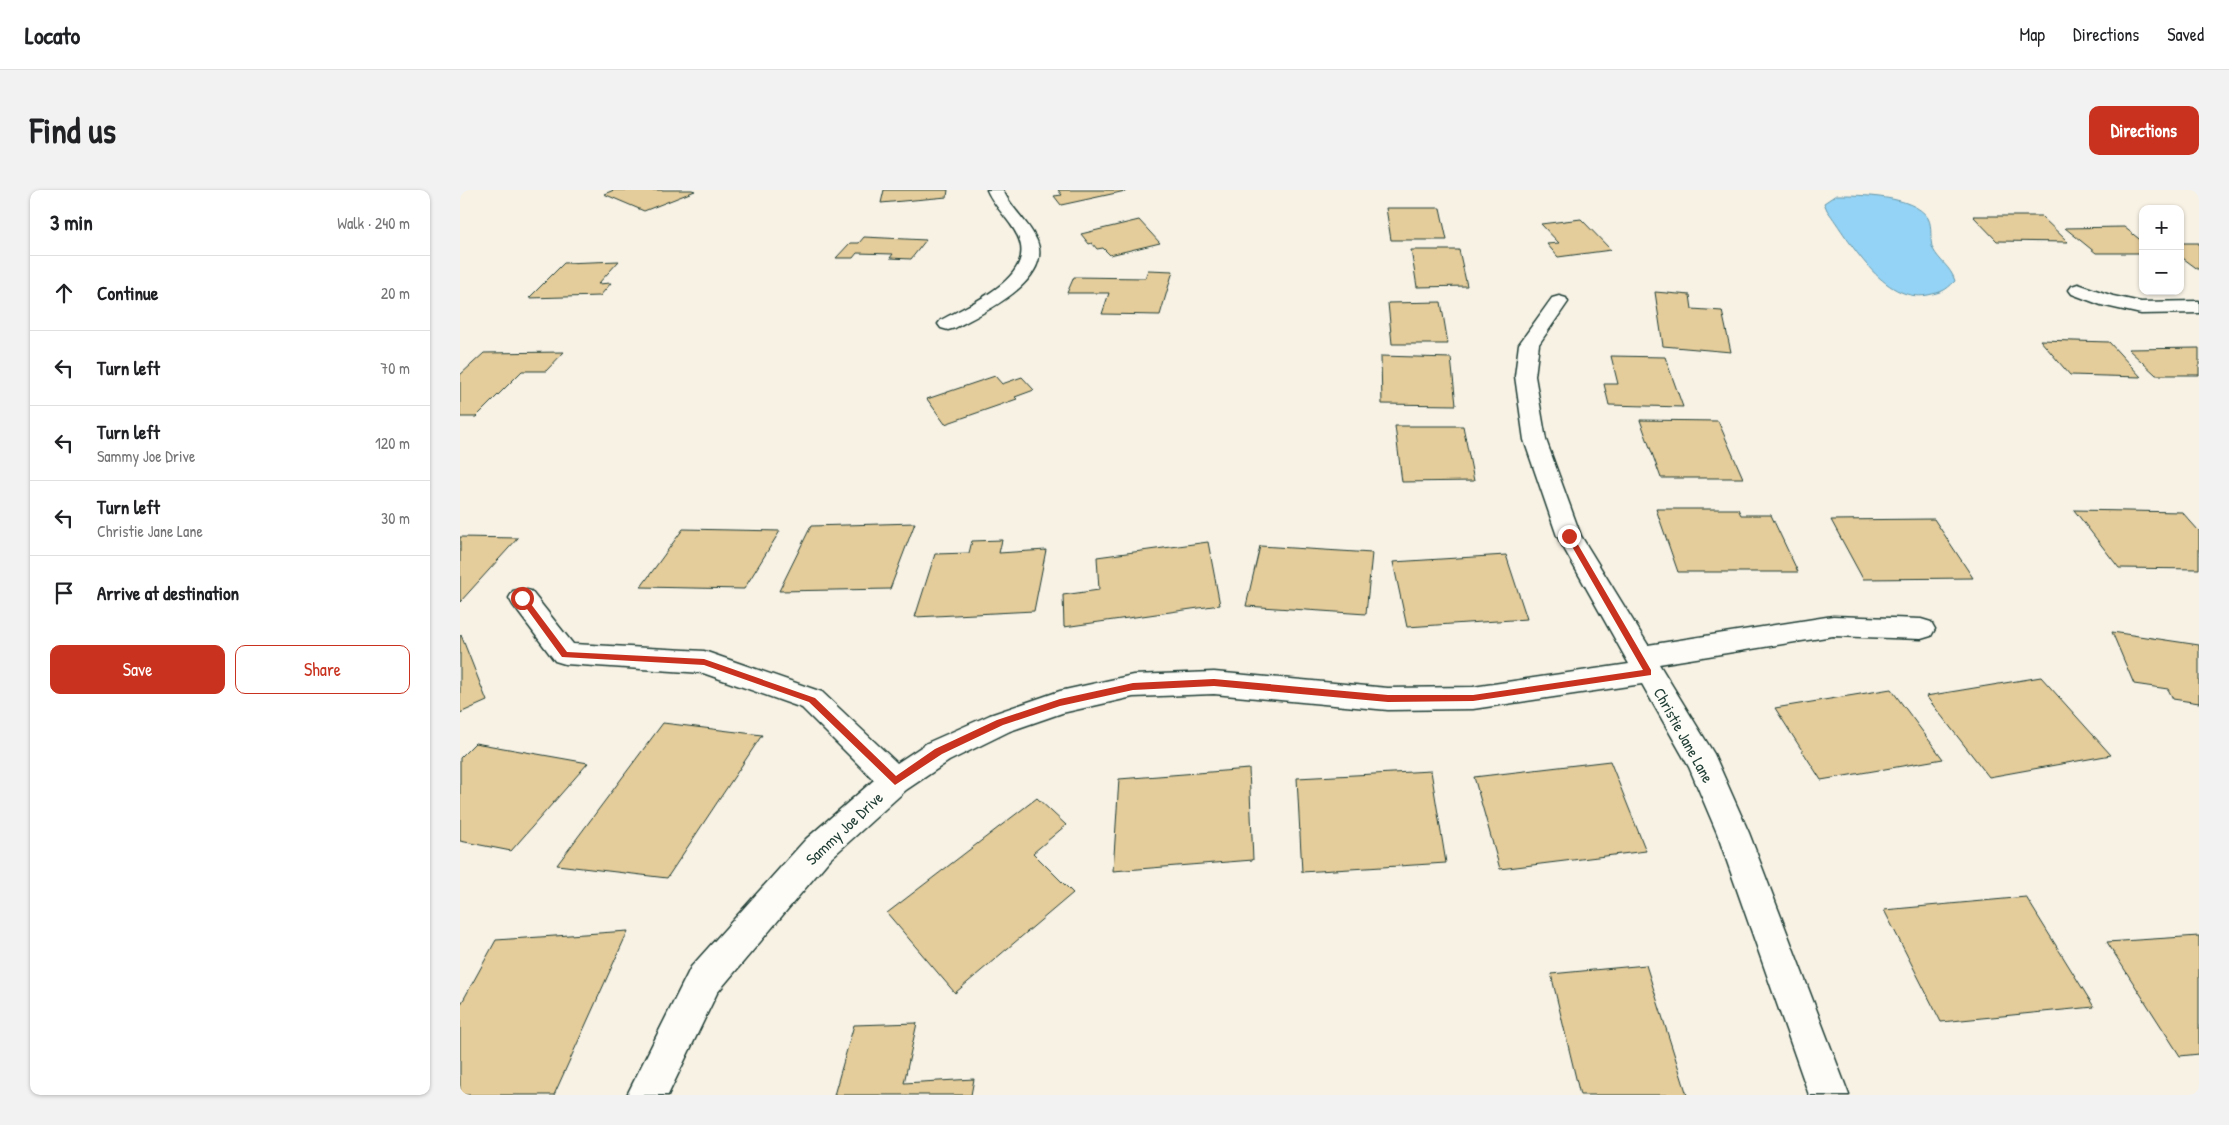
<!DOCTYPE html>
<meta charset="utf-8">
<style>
:root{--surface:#fff;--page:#f2f2f2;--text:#202124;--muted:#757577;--line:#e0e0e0;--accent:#c8321e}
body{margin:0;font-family:"Patrick Hand",sans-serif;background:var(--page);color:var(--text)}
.controls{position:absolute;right:15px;top:15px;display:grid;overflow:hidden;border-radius:10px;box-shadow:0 1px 4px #0004}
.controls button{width:45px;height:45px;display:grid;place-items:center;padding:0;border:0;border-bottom:1px solid var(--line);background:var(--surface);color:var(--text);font:25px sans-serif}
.stop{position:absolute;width:15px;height:15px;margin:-11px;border:4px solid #c8321e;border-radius:50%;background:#fff}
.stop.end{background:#c8321e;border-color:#fff;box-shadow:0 1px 5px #0008}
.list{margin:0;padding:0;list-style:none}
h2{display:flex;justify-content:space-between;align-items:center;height:65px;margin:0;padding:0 20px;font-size:21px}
h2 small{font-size:16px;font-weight:400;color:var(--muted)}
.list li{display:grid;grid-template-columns:32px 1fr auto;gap:15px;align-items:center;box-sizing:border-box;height:75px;padding:0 20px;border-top:1px solid var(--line)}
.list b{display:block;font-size:19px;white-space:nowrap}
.list p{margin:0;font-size:16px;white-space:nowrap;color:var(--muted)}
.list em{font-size:16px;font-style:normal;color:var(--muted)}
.actions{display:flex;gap:10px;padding:15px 20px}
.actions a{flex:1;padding:11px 0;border:1px solid var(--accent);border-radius:10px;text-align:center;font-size:18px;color:var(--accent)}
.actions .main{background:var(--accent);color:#fff}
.icon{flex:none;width:28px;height:28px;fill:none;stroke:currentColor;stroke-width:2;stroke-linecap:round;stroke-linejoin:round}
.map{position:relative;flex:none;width:1739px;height:905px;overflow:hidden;border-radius:10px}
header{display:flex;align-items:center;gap:30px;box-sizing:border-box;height:70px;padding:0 25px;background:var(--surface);border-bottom:1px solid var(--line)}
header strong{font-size:24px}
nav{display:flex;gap:28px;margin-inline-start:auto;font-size:18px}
.intro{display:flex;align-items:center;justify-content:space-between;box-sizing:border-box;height:120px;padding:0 30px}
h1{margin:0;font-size:35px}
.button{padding:12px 22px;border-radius:10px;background:var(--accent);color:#fff;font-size:18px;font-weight:700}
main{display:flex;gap:30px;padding:0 30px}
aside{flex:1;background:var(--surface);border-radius:10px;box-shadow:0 1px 4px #0004}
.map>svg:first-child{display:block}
</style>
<header>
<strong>Locato</strong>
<nav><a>Map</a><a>Directions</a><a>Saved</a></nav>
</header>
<div class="intro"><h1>Find us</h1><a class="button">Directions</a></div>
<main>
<aside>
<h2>3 min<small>Walk · 240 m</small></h2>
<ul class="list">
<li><svg class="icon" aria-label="ahead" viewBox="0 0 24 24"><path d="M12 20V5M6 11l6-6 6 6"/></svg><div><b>Continue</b></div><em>20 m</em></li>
<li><svg class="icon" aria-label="left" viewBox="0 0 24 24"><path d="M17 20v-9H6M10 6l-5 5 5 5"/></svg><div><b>Turn left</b></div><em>70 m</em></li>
<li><svg class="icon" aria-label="left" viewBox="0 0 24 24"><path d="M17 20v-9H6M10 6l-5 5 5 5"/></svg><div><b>Turn left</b><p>Sammy Joe Drive</p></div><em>120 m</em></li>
<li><svg class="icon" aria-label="left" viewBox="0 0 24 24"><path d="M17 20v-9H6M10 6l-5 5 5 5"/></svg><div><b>Turn left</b><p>Christie Jane Lane</p></div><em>30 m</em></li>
<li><svg class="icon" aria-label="arrive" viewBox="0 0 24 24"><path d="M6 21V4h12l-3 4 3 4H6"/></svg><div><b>Arrive at destination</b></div></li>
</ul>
<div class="actions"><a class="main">Save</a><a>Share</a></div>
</aside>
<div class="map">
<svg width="1739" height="905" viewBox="0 0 1739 905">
<rect width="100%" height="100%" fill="#f8f2e5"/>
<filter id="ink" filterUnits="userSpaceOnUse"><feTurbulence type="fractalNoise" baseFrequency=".02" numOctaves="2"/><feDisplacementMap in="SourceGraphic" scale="10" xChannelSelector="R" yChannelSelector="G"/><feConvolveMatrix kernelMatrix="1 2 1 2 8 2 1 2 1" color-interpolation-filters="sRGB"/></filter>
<g filter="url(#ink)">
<path fill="#94d3f5" stroke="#6597a8" d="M1376,5C1401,5 1453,5 1468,28C1473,37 1469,50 1473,59C1479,71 1491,77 1495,91C1485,101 1482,102 1468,105C1423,114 1390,51 1367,20L1364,13Z"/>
<g fill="#e5cc9b" stroke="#1f3d34">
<path d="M154,0H232L235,1L184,21L144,4Z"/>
<path d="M424,0H488L487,7L421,13Z"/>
<path d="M598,0H670L601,15L594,6L602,5Z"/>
<path d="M926,18H980L987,50H931Z"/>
<path d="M1513,26H1581L1608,52L1537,51Z"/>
<path d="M1121,29L1151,60L1098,67L1087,54L1099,53L1081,34Z"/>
<path d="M679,30L700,53L650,65L643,58L637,59L632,53L629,54L621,44Z"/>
<path d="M1664,37L1683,52V63H1636L1605,38Z"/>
<path d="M404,47L466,50L451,69L430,68L433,64L397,63L393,68H376L390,53H399Z"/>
<path d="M1720,53H1739V80L1720,66Z"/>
<path d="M951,60H999L1007,96L957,97Z"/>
<path d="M159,71L138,94L151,93L140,106L69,108L104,73Z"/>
<path d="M688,80L713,81L700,125L642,124L649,103H607L614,87L685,88Z"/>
<path d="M1195,102L1230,105L1232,119L1262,121L1271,162L1203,156Z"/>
<path d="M981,112L988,154H932L928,113Z"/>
<path d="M1580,150L1649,152L1681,187L1610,185Z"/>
<path d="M1739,158V185H1696L1668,159Z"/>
<path d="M104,162L86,181H62L16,227H0V185L24,163Z"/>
<path d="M921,166L991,168L996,215L922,214Z"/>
<path d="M1151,166L1205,167L1223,217L1149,215L1144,194H1158Z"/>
<path d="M535,186L542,194L562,187L574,200L555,207L557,209L485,234L467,209Z"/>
<path d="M1180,230L1258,231L1283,288H1201Z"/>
<path d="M935,236H1003L1014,291L942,292Z"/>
<path d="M1196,319H1278L1281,325H1311L1338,382H1218Z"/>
<path d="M1614,320L1722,322L1739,341V379L1659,378Z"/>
<path d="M1474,329L1513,388L1403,389L1371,330Z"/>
<path d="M455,333L430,399L319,401L351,336Z"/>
<path d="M223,339L320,341L284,399L181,397Z"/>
<path d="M0,347L58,348L0,412Z"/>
<path d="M542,350L539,363L586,360L574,421L455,427L475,364L509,363L512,351Z"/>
<path d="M748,352L760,415L604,437L603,405L639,400L637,367Z"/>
<path d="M800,356L912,363L906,424L786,416Z"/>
<path d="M1046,365L1067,429L947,437L933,372Z"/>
<path d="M1652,442L1739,455V513L1713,509L1708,499L1674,494Z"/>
<path d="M1,445L27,511L0,523V446Z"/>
<path d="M1581,487L1651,565L1529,587L1466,506Z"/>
<path d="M1431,499L1483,569L1361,590L1315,518Z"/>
<path d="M203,533L302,545L207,688L97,675Z"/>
<path d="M15,553L128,573L51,661L0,651V568Z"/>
<path d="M1150,571L1186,661L1040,679L1014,587Z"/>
<path d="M789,579L793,670L653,681L659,589Z"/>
<path d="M971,581L986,673L842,682L837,588Z"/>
<path d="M577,608L606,635L573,663L613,703L495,803L427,723Z"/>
<path d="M1566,707L1634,817L1481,832L1424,720Z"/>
<path d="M168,741L94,905H0V816L36,750Z"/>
<path d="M1739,746V864L1720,866L1647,752Z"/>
<path d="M1186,775L1227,905H1120L1091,784Z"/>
<path d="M457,833L444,893L514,889L511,905H374L394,835Z"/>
</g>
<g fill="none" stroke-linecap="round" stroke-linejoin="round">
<defs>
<g id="minor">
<path d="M527,0H543C551,19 569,32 577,51C593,91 522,123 495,138L488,140L481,138L478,134L481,130C507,116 572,89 560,52C555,34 535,19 527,0Z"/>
<path d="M1618,94L1653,106L1681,112L1739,111V123L1681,124L1641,115L1612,104L1609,100L1612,96Z"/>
<path d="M1099,106L1106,108L1108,112L1079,154L1075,186L1086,250L1121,346L1188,455L1373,426L1461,429L1471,432L1475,439L1471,446L1461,449L1373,446L1199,474L1254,564L1289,643L1389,905H1349L1257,643L1229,577L1182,494L1013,519L928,520L754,504L673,507L602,523L550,541L489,571L446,600L370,669L257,803L208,905H167L231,777L346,649L414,590L342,518L243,483L105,474L95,471L53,415L49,408L53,401L62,399L71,401L113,454L244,461L362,502L437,573L467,553L530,525L600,501L673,485L754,482L928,498L1013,497L1169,474L1097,346L1064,250L1055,186L1059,154L1092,108Z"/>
</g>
</defs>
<use href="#minor" stroke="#1f3d34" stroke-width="3"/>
<use href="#minor" fill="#fdfcf7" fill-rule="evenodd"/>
</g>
</g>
<path fill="#c8321e" d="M1109,343L1113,346L1191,480V485L1013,511L928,512L754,496L673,500L600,516L543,535L482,564L435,595L349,512L244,475L102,467L59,408L65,406L107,462L244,469L355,508L436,586L475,559L537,530L600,509L673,493L754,489L928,505H1013L1183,480L1106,346Z"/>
<g text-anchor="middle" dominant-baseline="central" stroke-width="4" stroke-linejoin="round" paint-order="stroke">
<g font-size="16" fill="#1f3d34" stroke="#fdfcf7">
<text transform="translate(1224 545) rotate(61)">Christie Jane Lane</text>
<text transform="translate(384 638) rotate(-43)">Sammy Joe Drive</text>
</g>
</g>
</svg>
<div class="controls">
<button>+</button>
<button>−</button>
</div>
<div class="stop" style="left:62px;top:408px"></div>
<div class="stop end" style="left:1109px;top:346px"></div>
</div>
</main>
